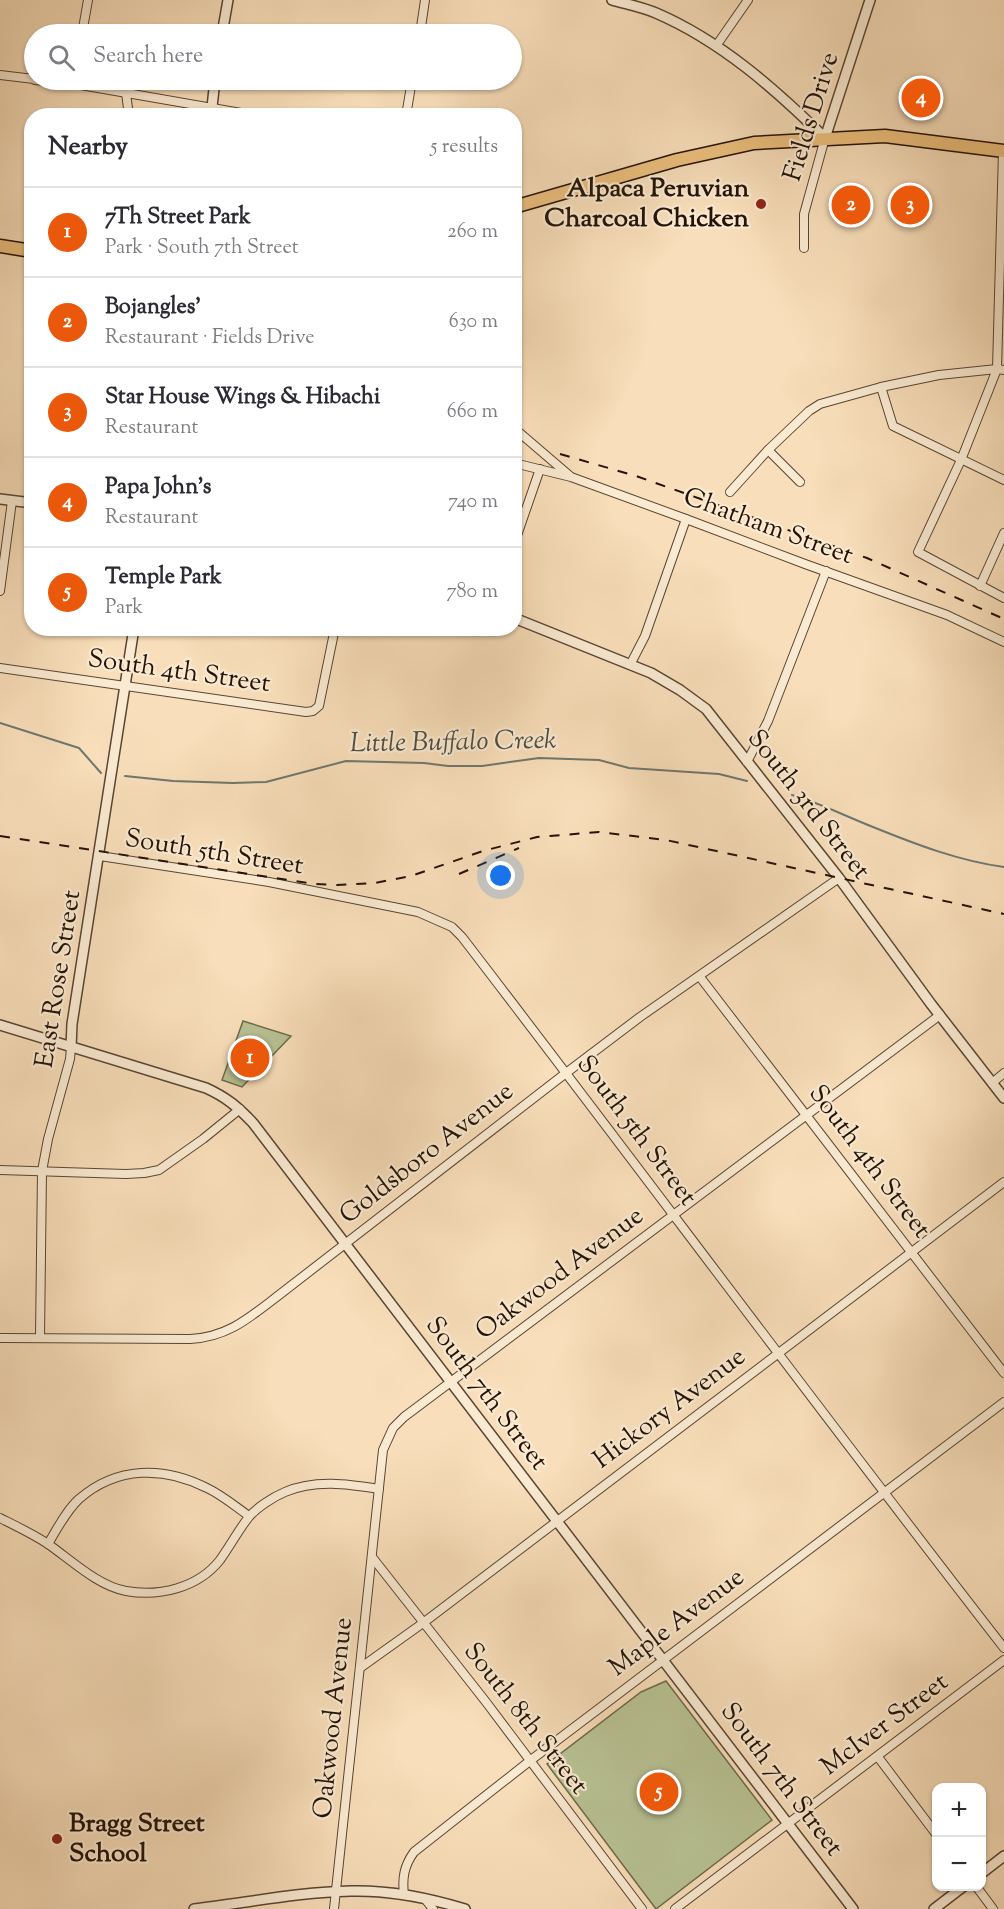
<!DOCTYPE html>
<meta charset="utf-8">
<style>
:root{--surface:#fff;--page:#f2f2f3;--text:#2b2b33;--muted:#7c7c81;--line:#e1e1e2;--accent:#ea580c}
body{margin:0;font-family:"Sorts Mill Goudy",serif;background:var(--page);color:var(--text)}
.controls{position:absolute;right:18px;bottom:18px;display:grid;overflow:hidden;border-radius:12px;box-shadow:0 2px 4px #0004}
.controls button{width:54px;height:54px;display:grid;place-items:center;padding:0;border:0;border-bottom:2px solid var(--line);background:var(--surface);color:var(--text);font:30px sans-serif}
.you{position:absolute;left:501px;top:876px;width:21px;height:21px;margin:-15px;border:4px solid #fff;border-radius:50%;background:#1a73e8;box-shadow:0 0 0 9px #1a73e833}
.badge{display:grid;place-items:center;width:39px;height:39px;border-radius:50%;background:var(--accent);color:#fff;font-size:20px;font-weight:700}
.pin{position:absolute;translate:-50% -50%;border:3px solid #fff;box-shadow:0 2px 6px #0006}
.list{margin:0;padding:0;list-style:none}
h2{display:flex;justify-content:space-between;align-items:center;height:78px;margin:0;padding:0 24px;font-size:26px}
h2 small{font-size:20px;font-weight:400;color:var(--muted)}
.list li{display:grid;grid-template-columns:39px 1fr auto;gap:18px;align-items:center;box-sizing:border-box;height:90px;padding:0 24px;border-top:2px solid var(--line)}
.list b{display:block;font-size:22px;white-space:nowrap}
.list p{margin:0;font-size:20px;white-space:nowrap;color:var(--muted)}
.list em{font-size:20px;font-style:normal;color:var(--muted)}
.icon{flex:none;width:33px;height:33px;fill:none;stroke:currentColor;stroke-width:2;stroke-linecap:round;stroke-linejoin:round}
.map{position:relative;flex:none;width:1004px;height:1909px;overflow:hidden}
.search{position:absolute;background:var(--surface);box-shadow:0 2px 4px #0004;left:24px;top:24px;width:498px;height:66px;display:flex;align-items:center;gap:15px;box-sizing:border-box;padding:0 21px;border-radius:33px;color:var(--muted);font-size:22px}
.panel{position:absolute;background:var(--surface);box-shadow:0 2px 4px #0004;left:24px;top:108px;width:498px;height:528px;border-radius:24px}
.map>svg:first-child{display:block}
</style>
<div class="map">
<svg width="1004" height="1909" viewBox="0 0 1004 1909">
<rect width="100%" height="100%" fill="#f8deba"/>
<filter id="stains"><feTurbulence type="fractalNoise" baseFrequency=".00333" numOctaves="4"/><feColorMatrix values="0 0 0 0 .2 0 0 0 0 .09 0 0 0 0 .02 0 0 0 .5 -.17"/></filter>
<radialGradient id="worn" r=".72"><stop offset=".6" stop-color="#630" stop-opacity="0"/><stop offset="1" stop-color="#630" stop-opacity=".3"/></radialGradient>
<g fill="#b8c294" stroke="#6e6a4d" stroke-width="1.5">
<path d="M243,1021L291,1036L242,1087L222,1080Z"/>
<path d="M666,1681L772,1820L656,1909L547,1764L641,1692Z"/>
</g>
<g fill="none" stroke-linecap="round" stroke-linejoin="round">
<g stroke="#6e7770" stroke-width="2">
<path d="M0,723L79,748L101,773"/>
<path d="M125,776L173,781L233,783L266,782L346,761L424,763L448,766H482L539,758L599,760L629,768L719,774L747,781"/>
<path d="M792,795C820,803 845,816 873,827C915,844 959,861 1004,867"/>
</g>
<defs>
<g id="minor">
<path d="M82,34L88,0"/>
<path d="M420,34L425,0"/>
<path d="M716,46L748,0"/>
<path d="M0,75L34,79"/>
<path d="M35,80L75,84L259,116"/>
<path d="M126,93L129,116"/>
<path d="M406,116L412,80"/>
<path d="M1003,151L997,369L961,460L918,552L1004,598"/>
<path d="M804,248V214L825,138"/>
<path d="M881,387L893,426L1004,480"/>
<path d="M514,428L570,476"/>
<path d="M768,450L800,482"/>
<path d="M514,463L571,477L686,519L805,564L947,615L1004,642"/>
<path d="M730,492L768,450L809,411L820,404L881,387L939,375L997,369L1004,370"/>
<path d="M514,544L540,469"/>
<path d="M980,586L1004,533"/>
<path d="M0,591L12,501"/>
<path d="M630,665L645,636L686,519"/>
<path d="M0,668L306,712L313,711L319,706L335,628"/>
<path d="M747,762L768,721L826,571"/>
<path d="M100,856L269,882L418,912L452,927L462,937C644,1174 821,1413 1004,1648"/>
<path d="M700,977L1004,1373"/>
<path d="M992,1083L1004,1073"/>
<path d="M0,1170L126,1174L144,1173L159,1170L203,1139L240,1109"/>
<path d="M40,1337L42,1171L48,1139L70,1059L71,1047"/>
<path d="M0,1338L190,1339C228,1337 249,1318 279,1295L566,1073L640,1017L839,878"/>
<path d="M0,1518C16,1526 33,1534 48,1544C71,1560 98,1586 126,1591C159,1597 198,1588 220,1560C230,1546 238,1531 248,1518C256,1508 273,1497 285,1492C315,1479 348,1484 379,1489"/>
<path d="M48,1544C57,1529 66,1511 79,1499C117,1466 164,1466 207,1488C222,1495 236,1507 249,1516"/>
<path d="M372,1557L486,1702L642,1909"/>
<path d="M360,1668L423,1623L1004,1182"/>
<path d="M878,1757L936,1834"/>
<path d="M976,1886L993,1909"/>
<path d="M404,1895C402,1878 404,1866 414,1852L531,1760L1004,1402"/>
<path d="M425,1899L433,1909"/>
<path d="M334,1909L383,1450L393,1428L404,1417L940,1015"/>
<path d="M675,1909L1004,1660"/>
</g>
<g id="tertiary">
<path d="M612,0C626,4 642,7 656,13C721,41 775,89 825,138L870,0"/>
<path d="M222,34L228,0"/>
<path d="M211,116L215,80"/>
<path d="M0,499L32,503"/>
<path d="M514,618L651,673L680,690L706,709L839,878L931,1004L1004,1098"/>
<path d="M0,1025L206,1088C226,1097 238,1107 253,1123L853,1909"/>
<path d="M71,1047L72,1024L134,628"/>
<path d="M982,1873L1004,1856"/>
<path d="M194,1909C246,1903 299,1892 351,1891C389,1890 429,1898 465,1909"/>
<path d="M934,1909L964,1886"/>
</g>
<g id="primary">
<path d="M514,207L677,160L754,143L885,136L1004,151"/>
<path d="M0,246L32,251"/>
</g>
</defs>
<use href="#minor" stroke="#594533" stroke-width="10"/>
<use href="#tertiary" stroke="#594533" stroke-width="12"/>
<use href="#primary" stroke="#241206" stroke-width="15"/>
<use href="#minor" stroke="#faead2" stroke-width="8"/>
<use href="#tertiary" stroke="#faead2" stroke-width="9"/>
<use href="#primary" stroke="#ecbf7d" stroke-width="12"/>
<g stroke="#241206" stroke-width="2" stroke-dasharray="10 10" stroke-linecap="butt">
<path d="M560,454L636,476L867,558L1004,619"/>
<path d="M0,836L314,884L337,885L375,883L411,876L483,851L537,837L599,832L666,840L1004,914"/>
<path d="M459,874L519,848"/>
</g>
</g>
<g fill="#8f2418" stroke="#faead2" stroke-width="2">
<circle cx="761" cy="204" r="6"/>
<circle cx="57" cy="1839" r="6"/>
</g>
<g text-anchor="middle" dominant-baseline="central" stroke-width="4.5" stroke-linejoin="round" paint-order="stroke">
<g font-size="26" fill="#241206" stroke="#faead2">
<text transform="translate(812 117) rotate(-73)">Fields Drive</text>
<text transform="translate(768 527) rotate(20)">Chatham Street</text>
<text transform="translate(179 672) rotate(8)">South 4th Street</text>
<text transform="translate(808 805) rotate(52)">South 3rd Street</text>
<text transform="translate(214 853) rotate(9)">South 5th Street</text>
<text transform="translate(59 979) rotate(-81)">East Rose Street</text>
<text transform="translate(636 1131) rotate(53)">South 5th Street</text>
<text transform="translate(427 1154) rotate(-38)">Goldsboro Avenue</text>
<text transform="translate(869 1162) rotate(53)">South 4th Street</text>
<text transform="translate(560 1274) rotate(-37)">Oakwood Avenue</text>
<text transform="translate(486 1394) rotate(53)">South 7th Street</text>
<text transform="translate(670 1409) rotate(-37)">Hickory Avenue</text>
<text transform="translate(677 1623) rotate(-37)">Maple Avenue</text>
<text transform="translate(334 1718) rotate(-84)">Oakwood Avenue</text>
<text transform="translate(525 1719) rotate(52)">South 8th Street</text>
<text transform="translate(885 1725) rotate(-37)">McIver Street</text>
<text transform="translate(781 1780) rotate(53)">South 7th Street</text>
</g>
<g font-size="26" font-weight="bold" fill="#241206" stroke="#faead2" text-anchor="end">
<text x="749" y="189">Alpaca Peruvian<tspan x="749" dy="30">Charcoal Chicken</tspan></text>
<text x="69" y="1824" text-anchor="start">Bragg Street<tspan x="69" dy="30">School</tspan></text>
</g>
<g font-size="27" font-style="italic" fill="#4f4d44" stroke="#faead2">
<text transform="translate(453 743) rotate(-1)">Little Buffalo Creek</text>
</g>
</g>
<rect width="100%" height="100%" filter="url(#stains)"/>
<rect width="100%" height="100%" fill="url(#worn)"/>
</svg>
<div class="controls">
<button>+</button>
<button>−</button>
</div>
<div class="you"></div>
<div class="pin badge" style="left:250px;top:1058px">1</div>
<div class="pin badge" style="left:851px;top:205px">2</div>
<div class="pin badge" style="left:910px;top:205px">3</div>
<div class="pin badge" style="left:921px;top:98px">4</div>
<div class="pin badge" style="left:659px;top:1792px">5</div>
<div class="search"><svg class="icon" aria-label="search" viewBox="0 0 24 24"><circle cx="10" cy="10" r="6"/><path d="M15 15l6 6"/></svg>Search here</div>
<section class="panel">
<h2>Nearby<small>5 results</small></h2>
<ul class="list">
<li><span class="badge">1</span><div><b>7Th Street Park</b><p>Park · South 7th Street</p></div><em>260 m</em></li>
<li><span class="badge">2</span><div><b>Bojangles'</b><p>Restaurant · Fields Drive</p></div><em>630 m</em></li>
<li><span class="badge">3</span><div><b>Star House Wings &amp; Hibachi</b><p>Restaurant</p></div><em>660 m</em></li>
<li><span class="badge">4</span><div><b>Papa John's</b><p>Restaurant</p></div><em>740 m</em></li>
<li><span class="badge">5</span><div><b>Temple Park</b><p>Park</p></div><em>780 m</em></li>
</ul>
</section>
</div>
